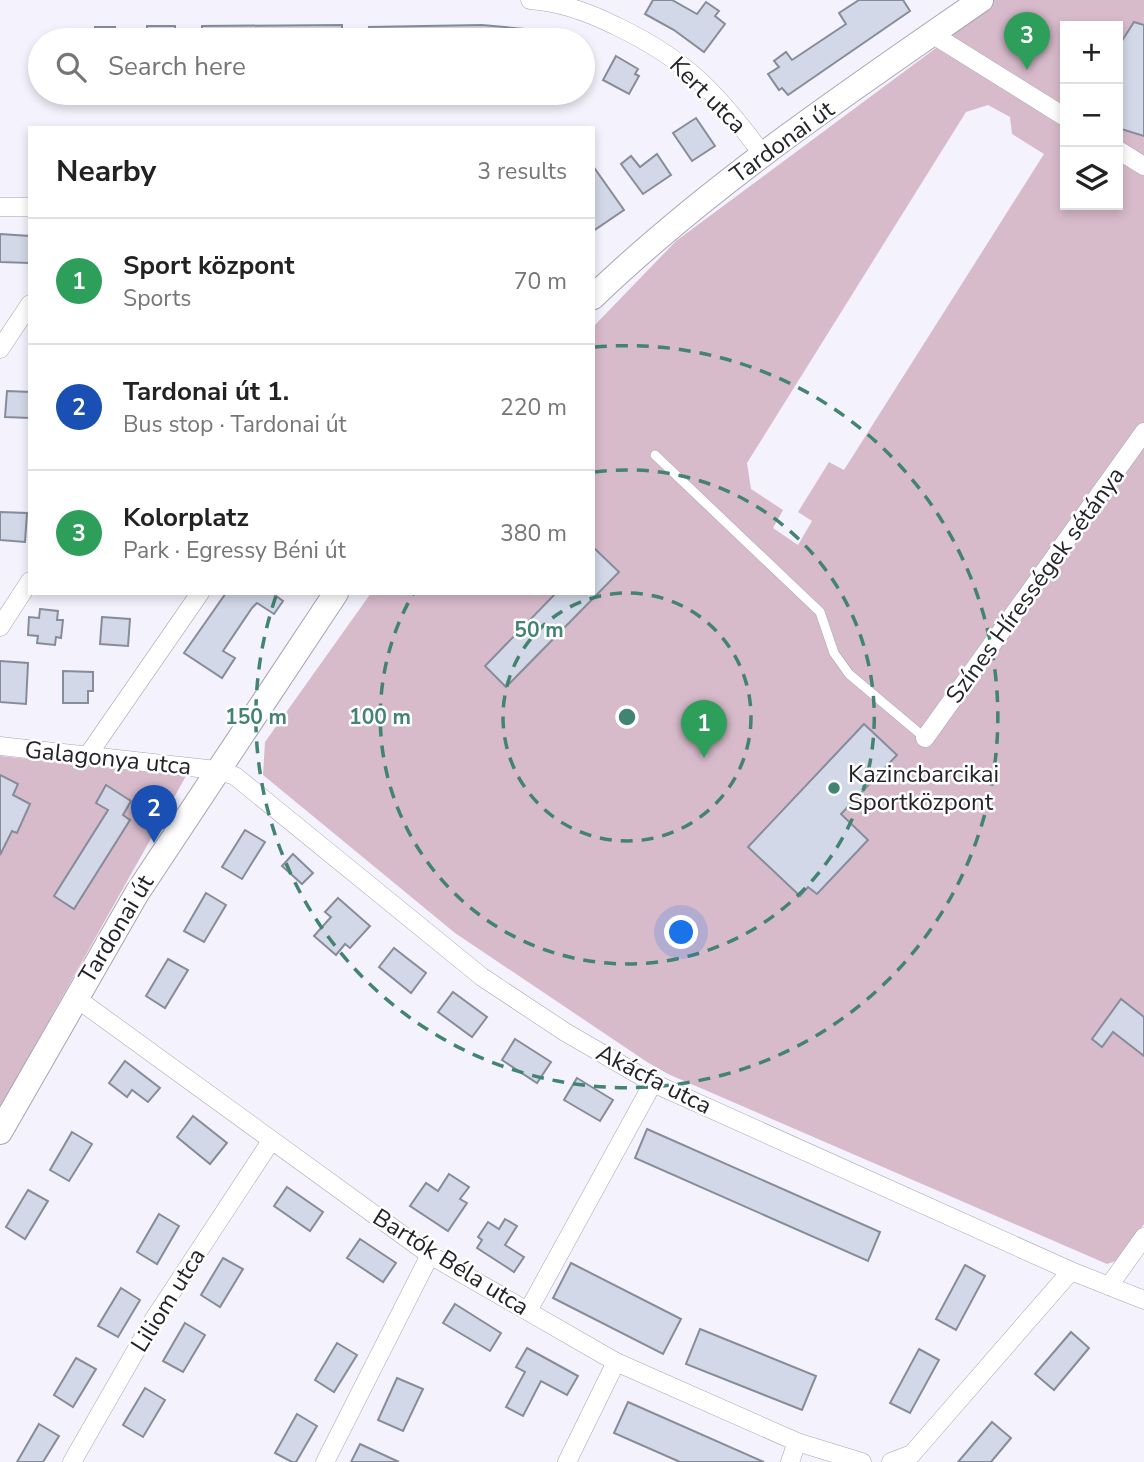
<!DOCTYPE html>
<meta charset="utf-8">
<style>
:root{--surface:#fff;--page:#f6f6f6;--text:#222;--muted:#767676;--line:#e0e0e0;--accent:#ea580c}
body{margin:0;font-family:"Nunito Sans",sans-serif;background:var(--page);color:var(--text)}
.controls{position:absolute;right:21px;top:21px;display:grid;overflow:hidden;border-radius:0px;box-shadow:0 4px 10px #0003}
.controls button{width:63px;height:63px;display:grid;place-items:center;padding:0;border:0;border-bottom:2px solid var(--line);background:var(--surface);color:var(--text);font:35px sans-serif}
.you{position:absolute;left:682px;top:933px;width:24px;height:24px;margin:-18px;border:5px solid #fff;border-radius:50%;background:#1a73e8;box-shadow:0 0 0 10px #1a73e833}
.badge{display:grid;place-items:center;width:46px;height:46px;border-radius:50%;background:var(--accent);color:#fff;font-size:23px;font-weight:700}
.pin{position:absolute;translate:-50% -58px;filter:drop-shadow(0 2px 4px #0008)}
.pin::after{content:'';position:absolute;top:37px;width:24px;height:21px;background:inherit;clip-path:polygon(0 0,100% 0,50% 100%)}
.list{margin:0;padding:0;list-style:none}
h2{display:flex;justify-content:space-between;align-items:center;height:91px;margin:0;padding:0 28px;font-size:30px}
h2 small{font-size:23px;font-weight:400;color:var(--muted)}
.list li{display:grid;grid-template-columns:46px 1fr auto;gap:21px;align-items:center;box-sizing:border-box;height:126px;padding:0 28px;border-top:2px solid var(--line)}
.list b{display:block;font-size:26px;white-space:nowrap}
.list p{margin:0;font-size:23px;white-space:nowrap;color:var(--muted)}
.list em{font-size:23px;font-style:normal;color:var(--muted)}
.icon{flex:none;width:38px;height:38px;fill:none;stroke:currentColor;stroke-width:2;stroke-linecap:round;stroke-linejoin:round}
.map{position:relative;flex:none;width:1144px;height:1462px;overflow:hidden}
.search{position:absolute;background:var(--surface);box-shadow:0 4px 10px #0003;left:28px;top:28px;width:567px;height:77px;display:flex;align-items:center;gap:18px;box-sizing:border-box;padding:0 24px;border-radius:38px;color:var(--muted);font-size:26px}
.panel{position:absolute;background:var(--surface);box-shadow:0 4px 10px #0003;left:28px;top:126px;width:567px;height:469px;border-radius:0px}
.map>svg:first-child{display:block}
</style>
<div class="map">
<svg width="1144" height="1462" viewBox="0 0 1144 1462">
<rect width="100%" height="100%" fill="#f4f2fc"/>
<g fill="#d8bbcb" fill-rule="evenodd">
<path d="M987,0H1144V166L1118,150V26H1065V117L972,68L1065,126V205H1118V159L1144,175V1224L1119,1260L1107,1264L668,1074L647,1062L455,933L263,775L265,742L371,593H593V327L676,241L944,42ZM988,105L1010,117L1012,134L1044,154L844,470L829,462L798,512L812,521L798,545L773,528L783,510L751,489L747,463L966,112Z"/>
<path d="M0,756L186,776L0,1108Z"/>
</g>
<g fill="#d3d8e8" stroke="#878c9b" stroke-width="2">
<path d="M653,0H672L697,14L706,2L719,11L715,16L725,24L704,52L674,30L645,14Z"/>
<path d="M859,0H903L910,11L788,95L782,88L779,90L768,74L779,67L774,61L786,52L792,60L846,24L839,13Z"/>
<path d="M1134,22L1144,25V136L1118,128V47Z"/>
<path d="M342,25V40H202V26Z"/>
<path d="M482,25L547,31V40H369V27Z"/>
<rect x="147" y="26" width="28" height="14"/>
<rect x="95" y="27" width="20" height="12"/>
<path d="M616,56L638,69L635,74L639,76L629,94L603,80Z"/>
<path d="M696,118L715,146L692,161L673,133Z"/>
<path d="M657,154L671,175L643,194L621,164L631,156L640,167Z"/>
<path d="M593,166L624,210L593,231Z"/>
<path d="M0,234L30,236V263L0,262Z"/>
<path d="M7,391L30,392V418L5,417Z"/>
<path d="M0,512L27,513L25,542L0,540Z"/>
<path d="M593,547L619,572L506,687L485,666L556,593H593Z"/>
<path d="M226,593H272L283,601L274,614L257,603L252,608L223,651L235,658L222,678L184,653Z"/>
<path d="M40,609L58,611L57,620H63L61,638L56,637L55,645L37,643L38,636L28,635L29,617L39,618Z"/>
<path d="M102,617L130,619L128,646L100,644Z"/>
<path d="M0,661L28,663L26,704L0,702Z"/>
<path d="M63,671L93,672V691H88V703H63Z"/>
<path d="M864,724L897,755L841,814L868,840L817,894L808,887L800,896L748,847Z"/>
<path d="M0,775L18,784L13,795L30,804L17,833L12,831L0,855Z"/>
<path d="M106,785L131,801L123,815L130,820L74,909L54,896L108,810L96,803Z"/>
<path d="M245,830L265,842L242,879L222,867Z"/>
<path d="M293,854L313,873L302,884L282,866Z"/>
<path d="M206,893L226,905L204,942L184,931Z"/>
<path d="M338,898L370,926L350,948L345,944L336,955L314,936L331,917L325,912Z"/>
<path d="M394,948L426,973L411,993L379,967Z"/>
<path d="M168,959L188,970L165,1008L146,996Z"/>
<path d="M453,992L487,1017L472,1037L438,1012Z"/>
<path d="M1121,999L1144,1017V1056L1113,1032L1102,1047L1092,1039Z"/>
<path d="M515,1039L551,1062L537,1083L502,1060Z"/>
<path d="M125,1061L160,1088L148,1102L132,1090L127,1097L109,1083Z"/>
<path d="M577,1078L613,1100L600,1121L564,1100Z"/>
<path d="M193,1116L227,1143L210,1164L177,1137Z"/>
<path d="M647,1129L880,1232L868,1261L635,1158Z"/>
<path d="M72,1132L92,1144L69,1181L50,1170Z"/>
<path d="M449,1174L469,1187L460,1199L467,1203L448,1231L410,1206L426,1183L438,1191Z"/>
<path d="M287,1187L323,1212L310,1231L274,1206Z"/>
<path d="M28,1190L48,1201L25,1239L6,1227Z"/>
<path d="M159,1214L179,1226L157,1264L137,1252Z"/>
<path d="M505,1219L517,1226L505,1245L524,1257L514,1272L477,1248L482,1240L478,1237L488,1222L499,1229Z"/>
<path d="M360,1239L396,1263L383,1282L347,1258Z"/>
<path d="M223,1258L243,1269L220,1307L201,1295Z"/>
<path d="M571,1263L681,1319L663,1354L553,1298Z"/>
<path d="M965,1265L985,1276L956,1330L936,1319Z"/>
<path d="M121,1288L140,1300L118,1337L98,1326Z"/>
<path d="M455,1304L501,1333L490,1351L443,1323Z"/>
<path d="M185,1323L205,1335L183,1372L163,1361Z"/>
<path d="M700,1329L816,1376L802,1410L686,1364Z"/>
<path d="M1071,1332L1089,1348L1054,1390L1035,1374Z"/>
<path d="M337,1343L357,1355L334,1392L315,1380Z"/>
<path d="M527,1348L578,1376L567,1395L541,1381L523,1416L506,1407L525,1372L516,1367Z"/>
<path d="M919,1349L939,1360L910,1413L890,1403Z"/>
<path d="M76,1358L96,1369L73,1407L54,1395Z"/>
<path d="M397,1378L423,1389L403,1431L378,1420Z"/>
<path d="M145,1388L165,1400L143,1437L123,1425Z"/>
<path d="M628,1402L764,1462H680L614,1433Z"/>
<path d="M297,1414L317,1426L296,1462H292L275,1453Z"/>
<path d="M992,1422L1011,1438L991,1462H958Z"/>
<path d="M39,1424L59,1436L43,1462H17Z"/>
<path d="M360,1444L399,1462H351Z"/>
</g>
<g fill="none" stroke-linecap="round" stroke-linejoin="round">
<defs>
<path id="lane" d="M655,455L820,612L834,653L849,674L925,738"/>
<g id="street">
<path d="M530,0C561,2 588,12 616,26C686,59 718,94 763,155"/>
<path d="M932,34L1065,117"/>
<path d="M1118,150L1144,166"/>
<path d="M0,207H30"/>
<path d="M0,349L30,304"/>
<path d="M0,627L30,581"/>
<path d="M925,738L1144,432"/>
<path d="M0,746L216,770L235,776L482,977L565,1032L653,1083L1071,1271L1144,1300"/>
<path d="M88,755L200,593"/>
<path d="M76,998L430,1255L616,1362L797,1442L862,1462"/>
<path d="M1109,1286L1144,1237"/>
<path d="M528,1311L653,1083"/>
<path d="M72,1462L154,1319L271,1141"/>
<path d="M325,1462L430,1255"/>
<path d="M567,1462L616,1362"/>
<path d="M790,1462L797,1442"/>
<path d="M891,1462L912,1454L1071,1271"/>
</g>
<g id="secondary">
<path d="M593,297C711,184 847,93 981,0"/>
<path d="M0,1132L137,893L336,593"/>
</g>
</defs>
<use href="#lane" stroke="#a8a4b4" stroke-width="10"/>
<use href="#street" stroke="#a8a4b4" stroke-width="19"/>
<use href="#secondary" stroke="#a8a4b4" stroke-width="26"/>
<use href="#lane" stroke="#fff" stroke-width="9"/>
<use href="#street" stroke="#fff" stroke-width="18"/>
<use href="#secondary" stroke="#fff" stroke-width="24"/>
</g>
<g fill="none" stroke="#428372" stroke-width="3.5" stroke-dasharray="12 9">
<circle cx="627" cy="717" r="124"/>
<path d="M595 472A247 247 0 1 1 413 594"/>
<path d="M595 347A371 371 0 1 1 276 596"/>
</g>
<circle fill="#428372" stroke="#fff" stroke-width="2.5" cx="834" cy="788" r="7"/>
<g text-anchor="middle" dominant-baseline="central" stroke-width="5" stroke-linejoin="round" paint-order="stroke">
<g font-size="24" fill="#242329" stroke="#fff">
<text transform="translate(708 95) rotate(45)">Kert utca</text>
<text transform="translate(782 142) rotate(-36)">Tardonai út</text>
<text transform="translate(1035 585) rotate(-54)">Színes Hírességek sétánya</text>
<text transform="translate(108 758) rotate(6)">Galagonya utca</text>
<text transform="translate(116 929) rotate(-59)">Tardonai út</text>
<text transform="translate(654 1079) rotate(27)">Akácfa utca</text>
<text transform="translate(451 1262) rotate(32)">Bartók Béla utca</text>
<text transform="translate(168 1300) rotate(-58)">Liliom utca</text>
</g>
<g font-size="24" fill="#242329" stroke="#fff" text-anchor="start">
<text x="848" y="774">Kazincbarcikai<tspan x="848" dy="28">Sportközpont</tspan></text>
</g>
</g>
<circle cx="627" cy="717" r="10" fill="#428372" stroke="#fff" stroke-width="3.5"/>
<g font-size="21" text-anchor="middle" font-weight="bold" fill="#428372" stroke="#fff" stroke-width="5" stroke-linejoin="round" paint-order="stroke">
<text x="539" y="637">50 m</text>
<text x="256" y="724">150 m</text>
<text x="380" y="724">100 m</text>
</g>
</svg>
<div class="controls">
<button>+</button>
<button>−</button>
<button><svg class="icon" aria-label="layers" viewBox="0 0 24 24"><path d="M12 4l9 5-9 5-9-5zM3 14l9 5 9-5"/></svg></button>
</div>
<div class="you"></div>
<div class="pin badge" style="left:704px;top:758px;background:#2e9e5b">1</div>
<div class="pin badge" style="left:154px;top:843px;background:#1a4fb4">2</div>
<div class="pin badge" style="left:1027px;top:70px;background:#2e9e5b">3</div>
<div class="search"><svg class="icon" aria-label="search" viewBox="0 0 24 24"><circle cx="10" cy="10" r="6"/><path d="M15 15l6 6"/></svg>Search here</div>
<section class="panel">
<h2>Nearby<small>3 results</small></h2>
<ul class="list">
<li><span class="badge" style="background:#2e9e5b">1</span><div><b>Sport központ</b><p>Sports</p></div><em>70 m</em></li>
<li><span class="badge" style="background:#1a4fb4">2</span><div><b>Tardonai út 1.</b><p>Bus stop · Tardonai út</p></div><em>220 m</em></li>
<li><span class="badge" style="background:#2e9e5b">3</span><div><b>Kolorplatz</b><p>Park · Egressy Béni út</p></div><em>380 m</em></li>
</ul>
</section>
</div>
